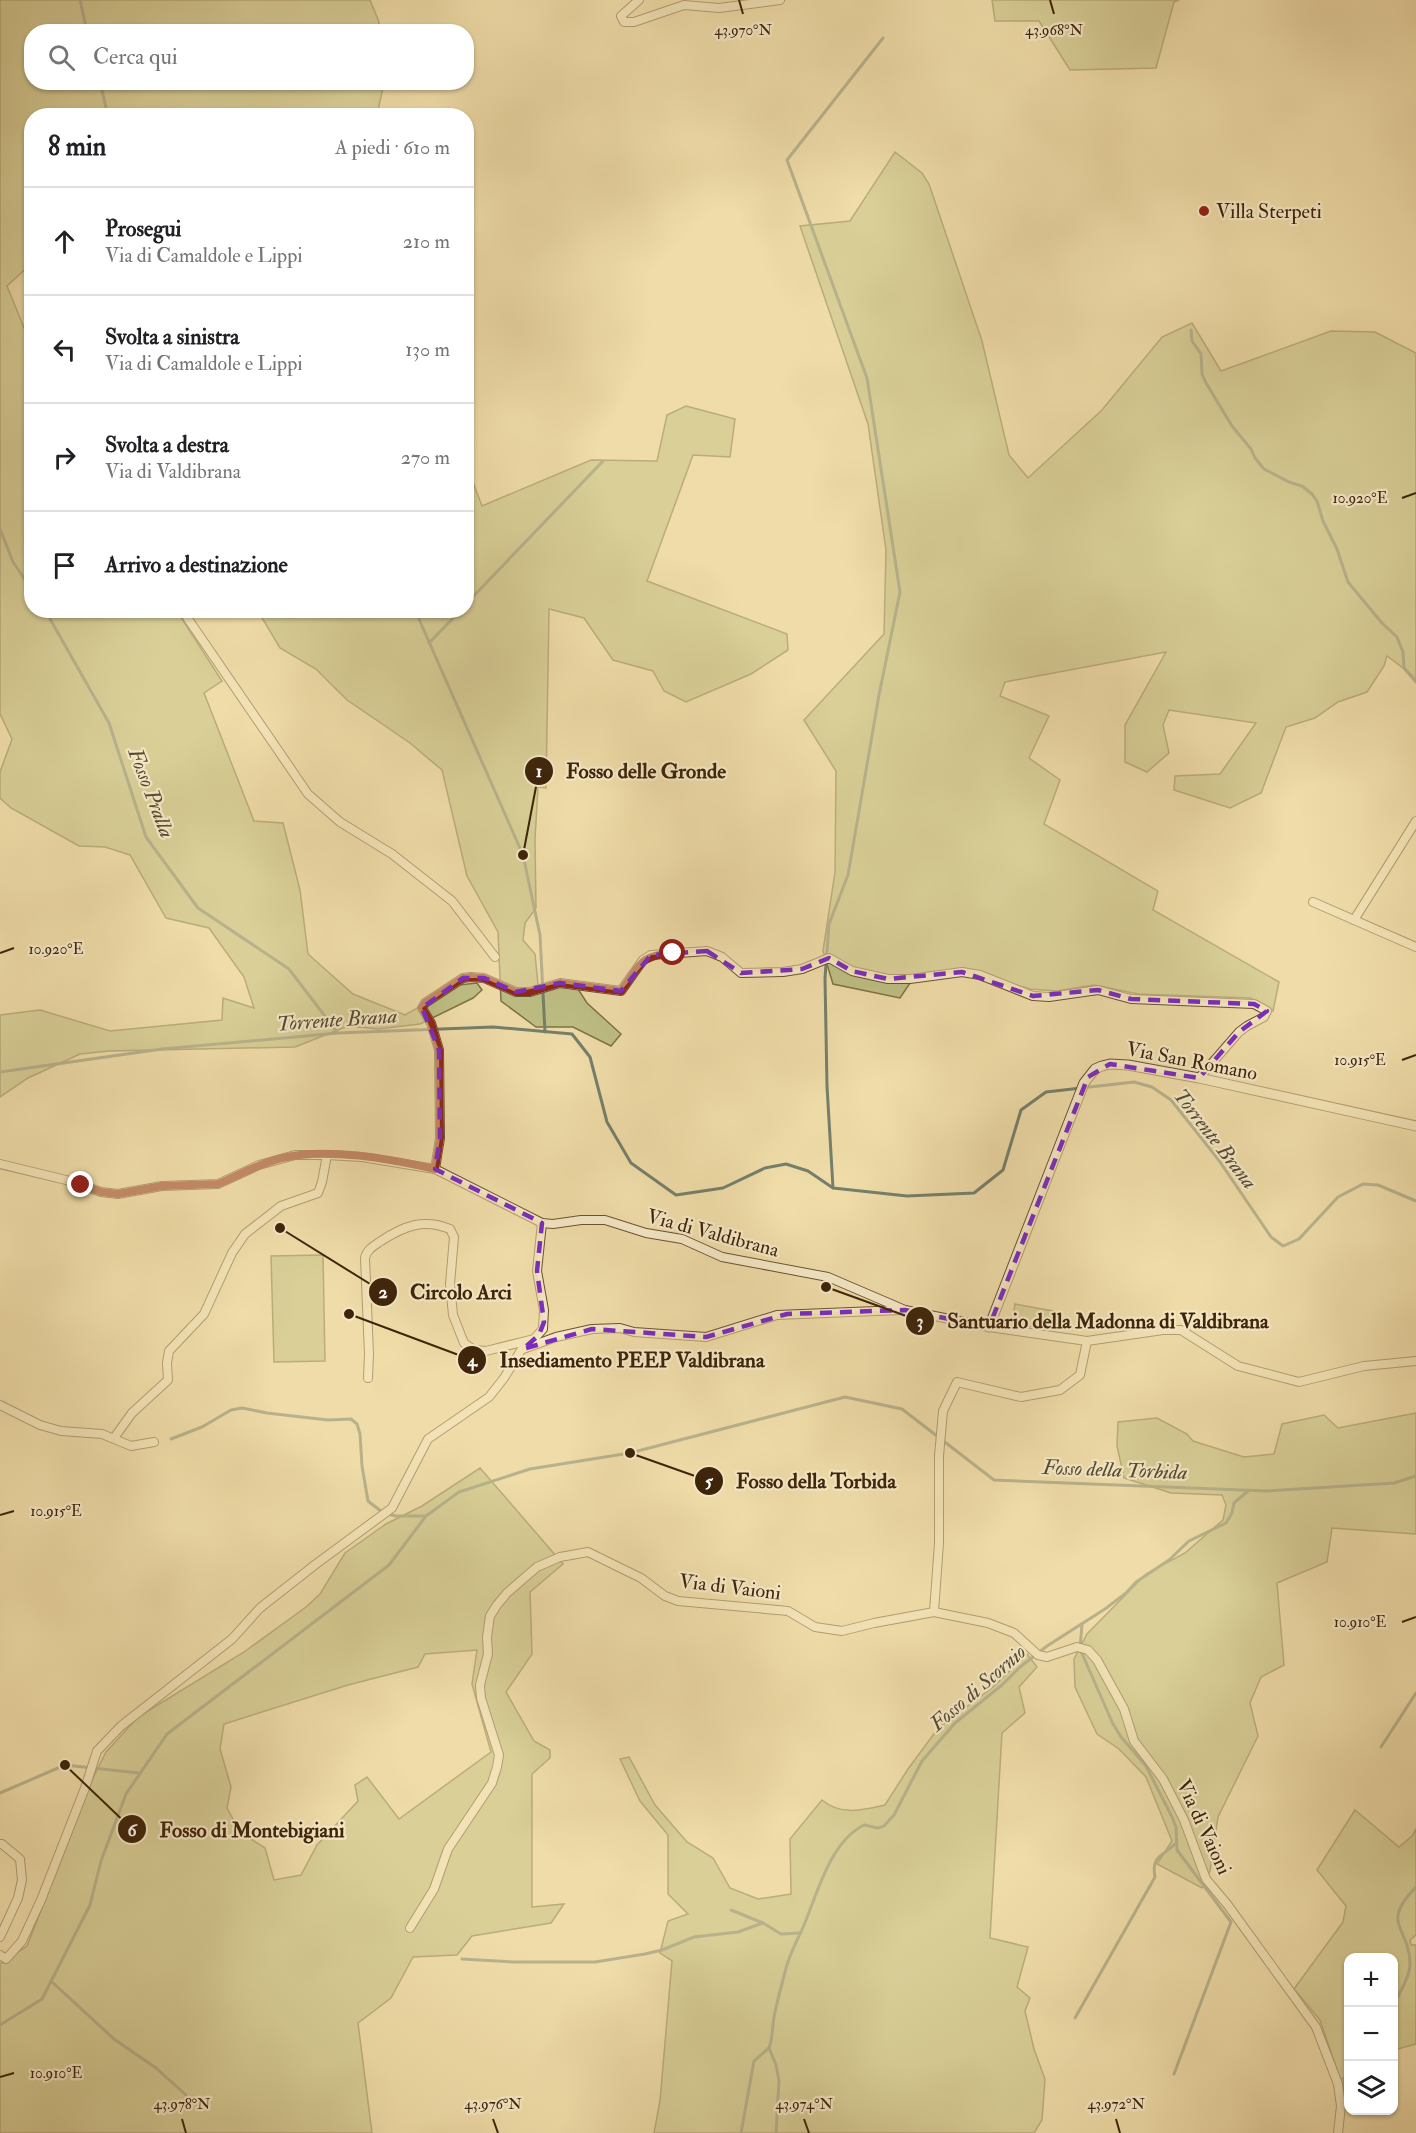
<!DOCTYPE html>
<html lang="it">
<meta charset="utf-8">
<style>
:root{--surface:#fff;--page:#f6f6f6;--text:#202124;--muted:#757577;--line:#e0e0e0}
body{margin:0;font-family:"IM FELL Double Pica",serif;background:var(--page);color:var(--text)}
.controls{position:absolute;right:18px;bottom:18px;display:grid;overflow:hidden;border-radius:12px;box-shadow:0 2px 4px #0004}
.controls button{width:54px;height:54px;display:grid;place-items:center;padding:0;border:0;border-bottom:2px solid var(--line);background:var(--surface);color:var(--text);font:30px sans-serif}
.stop{position:absolute;width:18px;height:18px;margin:-14px;border:4px solid #8f2418;border-radius:50%;background:#fff}
.stop.end{background:#8f2418;border-color:#fff;box-shadow:0 2px 6px #0008}
.list{margin:0;padding:0;list-style:none}
h2{display:flex;justify-content:space-between;align-items:center;height:78px;margin:0;padding:0 24px;font-size:26px}
h2 small{font-size:20px;font-weight:400;color:var(--muted)}
.list li{display:grid;grid-template-columns:39px 1fr auto;gap:18px;align-items:center;box-sizing:border-box;height:108px;padding:0 24px;border-top:2px solid var(--line)}
.list b{display:block;font-size:22px;white-space:nowrap}
.list p{margin:0;font-size:20px;white-space:nowrap;color:var(--muted)}
.list em{font-size:20px;font-style:normal;color:var(--muted)}
.icon{flex:none;width:33px;height:33px;fill:none;stroke:currentColor;stroke-width:2;stroke-linecap:round;stroke-linejoin:round}
.map{position:relative;flex:none;width:1416px;height:2133px;overflow:hidden}
.search{position:absolute;background:var(--surface);box-shadow:0 2px 4px #0004;left:24px;top:24px;width:450px;height:66px;display:flex;align-items:center;gap:15px;box-sizing:border-box;padding:0 21px;border-radius:24px;color:var(--muted);font-size:22px}
.panel{position:absolute;background:var(--surface);box-shadow:0 2px 4px #0004;left:24px;top:108px;width:450px;height:510px;border-radius:24px}
.map>svg:first-child{display:block}
</style>
<div class="map">
<svg width="1416" height="2133" viewBox="0 0 1416 2133">
<rect width="100%" height="100%" fill="#efdca8"/>
<filter id="stains"><feTurbulence type="fractalNoise" baseFrequency=".00333" numOctaves="4"/><feColorMatrix values="0 0 0 0 .2 0 0 0 0 .09 0 0 0 0 .02 0 0 0 .5 -.17"/></filter>
<radialGradient id="worn" r=".72"><stop offset=".6" stop-color="#630" stop-opacity="0"/><stop offset="1" stop-color="#630" stop-opacity=".3"/></radialGradient>
<g fill="#bebf84" stroke="#7e7247" stroke-width="1.5" fill-rule="evenodd">
<path d="M0,0H370L379,22L380,31L32,32V82L384,83L377,115L32,116L31,264L7,286L31,345L32,610L177,611L222,681L204,693L254,821L283,823L300,890L308,954L353,994L405,1015L459,985L477,983L482,990L473,998L420,1024L378,1029L348,1026L295,1047L109,1051L80,1054L28,1078L0,1097V1015L40,1010L110,1031L222,1020L223,998L254,1008L244,977L209,928L166,918L130,855L105,847L79,846L11,808L0,798V772L12,739L0,714Z"/>
<path d="M992,0H1179L1174,2L1156,68L1070,70L1039,21H995Z"/>
<path d="M895,152L922,173L929,184L982,341L1009,455L1028,478L1102,410L1162,337L1192,323L1221,371L1331,331L1375,332L1416,353V681L1411,674L1387,656L1384,666L1367,692L1338,702L1315,718L1286,727L1261,793L1230,808L1174,790L1175,776L1220,774L1256,723L1169,710L1163,725L1169,753L1147,772L1125,762V725L1166,652L1005,682L1000,696L1049,716L1029,758L1060,780L1044,824L1158,891L1153,910L1279,982L1273,1011L1250,998L1138,994L1094,985L1057,991L1030,989L966,970L923,974L910,983L900,998L833,984L823,951L835,872L836,771L804,720L884,634L886,550L868,424L800,226L850,221Z"/>
<path d="M686,406L735,419L730,457L693,455L647,581L787,634L788,650L751,674L686,702L664,691L653,671L613,660L584,618L549,609L546,788L538,787L535,839L536,908L525,923L523,940L535,954L538,985L578,989L587,1003L621,1034L611,1046L573,1027H536L501,1001L498,932L467,876L442,770L410,743L347,700L316,669L280,648L258,611L466,610L467,466L482,506L591,460L657,461L667,415Z"/>
<path d="M323,1255L325,1361L274,1362L271,1256Z"/>
<path d="M1015,1304L1053,1311L1054,1319H1057V1330L1012,1324Z"/>
<path d="M1416,1413V1534L1332,1528L1327,1562L1277,1583L1284,1665L1261,1677L1250,1703L1258,1736L1218,1817L1210,1871L1202,1888L1157,1864L1172,1841L1146,1777L1119,1749L1097,1734L1075,1687L1074,1659L1087,1634L1146,1574L1185,1553L1223,1520L1226,1505L1222,1495L1171,1493L1124,1478L1117,1446L1118,1422L1157,1418L1187,1434L1193,1441L1244,1457L1274,1454L1282,1424L1324,1415L1338,1428Z"/>
<path d="M480,1468L563,1564L530,1592L532,1654L506,1692L534,1741L550,1750V1758L532,1774V1907L564,1904L551,1923L472,1936L457,1955L413,1957L391,1998L358,2023L372,2133H0V1964L27,1946L93,1778L106,1752L138,1717L244,1652L306,1607L320,1594L345,1553L386,1524L422,1506ZM477,1650L472,1684L491,1752L399,1819L367,1777L355,1785L358,1801L317,1845L301,1875L274,1880L265,1848L240,1832L227,1808L231,1787L220,1749L224,1724L348,1685L418,1667L425,1654Z"/>
<path d="M1027,1654L1037,1667L1019,1687L1025,1713L1002,1733L990,1938L1028,1947L1017,1987L1030,1998L1025,2011L1034,2049L1045,2079L1042,2120L1034,2133H654L660,2101L672,1961L660,1953L668,1921L688,1914L668,1894V1835L640,1801L620,1759L629,1757L655,1805L687,1842L713,1858L730,1888L758,1899L791,1894L790,1839L822,1800C841,1816 862,1810 885,1805L908,1769L939,1727L992,1688Z"/>
<path d="M1355,1810L1399,1847L1412,1836L1416,1829V1935L1410,1940L1411,1945H1416V2044L1394,2050V1958H1348V2077L1340,2079L1320,2020L1294,1989L1343,1922L1346,1906L1317,1870Z"/>
</g>
<g fill="none" stroke-linecap="round" stroke-linejoin="round">
<g stroke="#757f6b" stroke-width="3">
<path d="M80,0L87,32"/>
<path d="M100,82L108,116"/>
<path d="M1191,330L1192,341L1201,354L1202,374L1206,383L1232,426L1251,449L1255,458L1264,469L1289,482L1302,486L1312,494L1317,501L1323,521L1337,549L1348,582L1382,623L1397,637L1403,652L1404,668L1416,682"/>
<path d="M0,529L13,562L32,590"/>
<path d="M466,604L603,461"/>
<path d="M45,610L109,723L146,837L198,908L289,969L337,1032"/>
<path d="M415,610L523,855L540,935L545,1032"/>
<path d="M429,643L461,610"/>
<path d="M0,1072L162,1049L338,1033L493,1027L572,1034L590,1057L607,1122L631,1163L676,1195L723,1188L765,1168L786,1164L808,1171L833,1188L907,1196L974,1193L1003,1170L1021,1110L1046,1092L1134,1082L1152,1087L1171,1100L1218,1159L1271,1237L1283,1246L1299,1239L1338,1197L1363,1184L1378,1185L1416,1201"/>
<path d="M833,1188L827,1086L825,978L829,924L848,875L879,695L900,592L867,378L787,160L883,38"/>
<path d="M171,1439L202,1427L231,1410L242,1408L267,1413L328,1420L351,1419L357,1424L360,1434L362,1466L368,1501L382,1512"/>
<path d="M388,1514L396,1516H426"/>
<path d="M1082,1624L1080,1649L1113,1724L1121,1737L1146,1766L1172,1817L1176,1827L1177,1850L1231,1922L1174,2074"/>
<path d="M1381,1747L1416,1693"/>
<path d="M0,1793L65,1765L139,1773"/>
<path d="M731,1910L763,1923L781,1934L801,1933"/>
<path d="M462,1959L514,1962H595L645,1954L662,1950L694,1937L738,1932L763,1923"/>
<path d="M51,1981L114,2039L156,2068L186,2095"/>
<path d="M1394,2003C1400,1993 1410,1975 1410,1964C1410,1927 1379,1924 1416,1887"/>
<path d="M1075,2018L1155,1877C1151,1856 1162,1857 1175,1844"/>
<path d="M0,2025L42,1999L90,1905L101,1861L126,1794L167,1734L389,1565L426,1516L459,1492L530,1469L630,1453L845,1397L902,1409L994,1480L1267,1491L1394,1483L1416,1476"/>
<path d="M1345,2097L1344,2079L1348,2074"/>
<path d="M741,2133L754,2061L769,2048"/>
<path d="M776,2133L779,2081L776,2065L769,2048C773,2038 772,2028 774,2017C777,2001 782,1984 786,1968C790,1953 798,1939 804,1925C818,1892 830,1842 864,1825L878,1828L884,1826L894,1815L922,1761L955,1723L1002,1685L1020,1667L1047,1646L1105,1609L1126,1593L1136,1582L1169,1560L1189,1541L1226,1523L1232,1513L1234,1503L1248,1491"/>
</g>
<defs>
<g id="minor">
<path d="M639,0L621,16L624,22H634L684,5L719,8L780,0"/>
<path d="M182,610L308,794L340,822L392,854L452,901L495,957"/>
<path d="M1313,902L1416,947"/>
<path d="M1354,920L1416,821"/>
<path d="M0,1164L66,1180L101,1192L118,1194L162,1186L218,1184L259,1165L295,1155H327L362,1157L435,1169L542,1223L553,1224L581,1220H605L646,1233L682,1239L722,1257L828,1277L905,1310L989,1327L1087,1341L1163,1330H1181L1238,1366L1299,1382L1364,1366L1416,1361"/>
<path d="M435,1169L440,1138L439,1050L431,1023L422,1008L425,1003L463,978L471,977L484,978L516,992H530L560,983L621,991L643,960L651,955L707,951L722,957L741,973L783,972L802,969L829,958L852,971L888,979H910L962,972L980,975L1033,996L1049,997L1098,990L1131,999L1254,1004L1267,1011L1264,1017L1247,1026L1239,1032L1199,1078"/>
<path d="M1087,1341L1080,1375L1060,1390L1021,1397L957,1382L943,1411L939,1456V1543L934,1612L988,1623L1014,1633L1038,1655L1047,1657L1077,1647L1088,1650L1097,1660L1124,1709L1134,1741L1163,1779L1184,1820L1206,1879L1227,1904L1316,2027L1338,2084L1341,2106L1338,2133"/>
<path d="M523,1349L556,1337L592,1329L620,1328L634,1332L706,1337L777,1315L901,1310"/>
<path d="M368,1378L369,1354L365,1258C367,1249 374,1246 381,1241C404,1226 424,1218 450,1229L454,1237L450,1284L453,1315L464,1343L474,1350L486,1351L534,1339L543,1329L544,1310L537,1271L542,1223"/>
<path d="M0,1405L40,1425L61,1431L102,1434L131,1446L154,1442"/>
<path d="M114,1438L132,1413L168,1380L167,1363L169,1351L204,1314L232,1253L245,1234L281,1206L318,1193L322,1182L327,1155"/>
<path d="M0,1844H2L20,1859L22,1880L18,1898L0,1937"/>
<path d="M410,1928L434,1889L448,1849L492,1783L497,1767L499,1755L481,1698L480,1685L488,1654L487,1637L490,1616L497,1605L507,1593L537,1567L560,1557L588,1552L641,1578L665,1596L678,1601L788,1611L815,1627L842,1631L874,1623L934,1612"/>
<path d="M0,1955L6,1959L22,1941L41,1900L85,1788L97,1751L121,1726L232,1639L260,1608L316,1564L392,1508L428,1439L489,1397L504,1378L526,1342"/>
</g>
<path id="tertiary" d="M989,1327L1084,1083L1095,1069L1102,1066L1110,1064L1128,1065L1199,1078L1416,1126"/>
</defs>
<use href="#minor" stroke="#6a5232" stroke-width="10"/>
<use href="#tertiary" stroke="#6a5232" stroke-width="11"/>
<use href="#minor" stroke="#f5e8c6" stroke-width="8"/>
<use href="#tertiary" stroke="#f5e8c6" stroke-width="9"/>
</g>
<g fill="none" stroke-linecap="round" stroke-linejoin="round">
<path stroke="#8f2418" stroke-width="8" d="M81,1185L101,1192L118,1194L162,1186L218,1184C239,1175 260,1163 282,1158C328,1147 390,1159 435,1169L440,1138L439,1050L431,1023L422,1008L425,1003L463,978L471,977L484,978L516,992H530L560,983L621,991C641,965 638,956 673,953"/>
</g>
<path d="M0 0H1416V2133H0ZM707,951L741,973L802,969L829,958L852,971L888,979L962,972L1033,996L1098,990L1131,999L1254,1004L1267,1011L1239,1032L1199,1078L1110,1064L1088,1077L989,1327L905,1310L787,1314L706,1337L592,1329L523,1349L539,1335L544,1322L537,1271L542,1223L435,1169L440,1138L439,1050L422,1008L463,978H484L516,992L560,983L621,991L651,955Z" fill="#efdca8" fill-opacity=".55" fill-rule="evenodd"/>
<path fill="none" stroke="#7b2cbf" stroke-width="4.5" stroke-dasharray="12 8" stroke-linejoin="round" d="M707,951L741,973L802,969L829,958L852,971L888,979L962,972L1033,996L1098,990L1131,999L1254,1004L1267,1011L1239,1032L1199,1078L1110,1064L1088,1077L989,1327L905,1310L787,1314L706,1337L592,1329L523,1349L539,1335L544,1322L537,1271L542,1223L435,1169L440,1138L439,1050L422,1008L463,978H484L516,992L560,983L621,991L651,955Z"/>
<path fill="none" stroke="#3d240a" stroke-width="2" d="M739,0L743,14M1050,0L1054,14M1402,498L1416,493M0,953L14,948M1402,1060L1416,1055M0,1515L14,1511M1402,1622L1416,1617M0,2077L14,2073M182,2119L186,2133M493,2119L498,2133M804,2119L809,2133M1116,2119L1120,2133"/>
<circle fill="#8f2418" stroke="#f5e8c6" stroke-width="2" cx="1204" cy="211" r="6"/>
<g text-anchor="middle" dominant-baseline="central" stroke-width="4.5" stroke-linejoin="round" paint-order="stroke">
<g font-size="20" fill="#3d240a" stroke="#f5e8c6" text-anchor="start">
<text x="1216" y="211">Villa Sterpeti</text>
</g>
<g font-size="20" fill="#3d240a" stroke="#f5e8c6">
<text transform="translate(1192 1061) rotate(11)">Via San Romano</text>
<text transform="translate(713 1233) rotate(15)">Via di Valdibrana</text>
<text transform="translate(730 1587) rotate(7)">Via di Vaioni</text>
<text transform="translate(1204 1827) rotate(65)">Via di Vaioni</text>
</g>
<g font-size="21" font-style="italic" fill="#544a32" stroke="#f5e8c6">
<text transform="translate(151 793) rotate(69)">Fosso Pralla</text>
<text transform="translate(337 1020) rotate(-4)">Torrente Brana</text>
<text transform="translate(1215 1139) rotate(52)">Torrente Brana</text>
<text transform="translate(1115 1470) rotate(2)">Fosso della Torbida</text>
<text transform="translate(978 1688) rotate(-41)">Fosso di Scornio</text>
</g>
</g>
<g font-size="15" text-anchor="middle" fill="#3d240a" stroke="#f5e8c6" stroke-width="4.5" stroke-linejoin="round" paint-order="stroke">
<text x="743" y="35">43.970°N</text>
<text x="1054" y="35">43.968°N</text>
<text x="1360" y="503">10.920°E</text>
<text x="56" y="954">10.920°E</text>
<text x="1360" y="1065">10.915°E</text>
<text x="56" y="1516">10.915°E</text>
<text x="1360" y="1627">10.910°E</text>
<text x="56" y="2078">10.910°E</text>
<text x="182" y="2109">43.978°N</text>
<text x="493" y="2109">43.976°N</text>
<text x="804" y="2109">43.974°N</text>
<text x="1116" y="2109">43.972°N</text>
</g>
<path fill="none" stroke="#3d240a" stroke-width="2" d="M523 855L539 771M280 1228L383 1292M826 1287L920 1321M349 1314L472 1360M630 1453L709 1481M65 1765L132 1829"/>
<g fill="#3d240a" stroke="#f5e8c6" stroke-width="2">
<circle cx="523" cy="855" r="6"/>
<circle cx="280" cy="1228" r="6"/>
<circle cx="826" cy="1287" r="6"/>
<circle cx="349" cy="1314" r="6"/>
<circle cx="630" cy="1453" r="6"/>
<circle cx="65" cy="1765" r="6"/>
<circle cx="539" cy="771" r="15"/>
<circle cx="383" cy="1292" r="15"/>
<circle cx="920" cy="1321" r="15"/>
<circle cx="472" cy="1360" r="15"/>
<circle cx="709" cy="1481" r="15"/>
<circle cx="132" cy="1829" r="15"/>
</g>
<g font-size="18" text-anchor="middle" font-weight="bold" fill="#fff">
<text x="539" y="777">1</text>
<text x="383" y="1298">2</text>
<text x="920" y="1327">3</text>
<text x="472" y="1366">4</text>
<text x="709" y="1487">5</text>
<text x="132" y="1836">6</text>
</g>
<g font-size="21" text-anchor="middle" font-weight="bold" fill="#3d240a" stroke="#f5e8c6" stroke-width="4.5" stroke-linejoin="round" paint-order="stroke">
<text x="646" y="778">Fosso delle Gronde</text>
<text x="461" y="1299">Circolo Arci</text>
<text x="1108" y="1328">Santuario della Madonna di Valdibrana</text>
<text x="632" y="1367">Insediamento PEEP Valdibrana</text>
<text x="816" y="1488">Fosso della Torbida</text>
<text x="252" y="1837">Fosso di Montebigiani</text>
</g>
<rect width="100%" height="100%" filter="url(#stains)"/>
<rect width="100%" height="100%" fill="url(#worn)"/>
</svg>
<div class="controls">
<button>+</button>
<button>−</button>
<button><svg class="icon" aria-label="layers" viewBox="0 0 24 24"><path d="M12 4l9 5-9 5-9-5zM3 14l9 5 9-5"/></svg></button>
</div>
<div class="stop" style="left:673px;top:953px"></div>
<div class="stop end" style="left:81px;top:1185px"></div>
<div class="search"><svg class="icon" aria-label="search" viewBox="0 0 24 24"><circle cx="10" cy="10" r="6"/><path d="M15 15l6 6"/></svg>Cerca qui</div>
<section class="panel">
<h2>8 min<small>A piedi · 610 m</small></h2>
<ul class="list">
<li><svg class="icon" aria-label="ahead" viewBox="0 0 24 24"><path d="M12 20V5M6 11l6-6 6 6"/></svg><div><b>Prosegui</b><p>Via di Camaldole e Lippi</p></div><em>210 m</em></li>
<li><svg class="icon" aria-label="left" viewBox="0 0 24 24"><path d="M17 20v-9H6M10 6l-5 5 5 5"/></svg><div><b>Svolta a sinistra</b><p>Via di Camaldole e Lippi</p></div><em>130 m</em></li>
<li><svg class="icon" aria-label="right" viewBox="0 0 24 24"><path d="M7 20v-9h11M14 6l5 5-5 5"/></svg><div><b>Svolta a destra</b><p>Via di Valdibrana</p></div><em>270 m</em></li>
<li><svg class="icon" aria-label="arrive" viewBox="0 0 24 24"><path d="M6 21V4h12l-3 4 3 4H6"/></svg><div><b>Arrivo a destinazione</b></div></li>
</ul>
</section>
</div>
